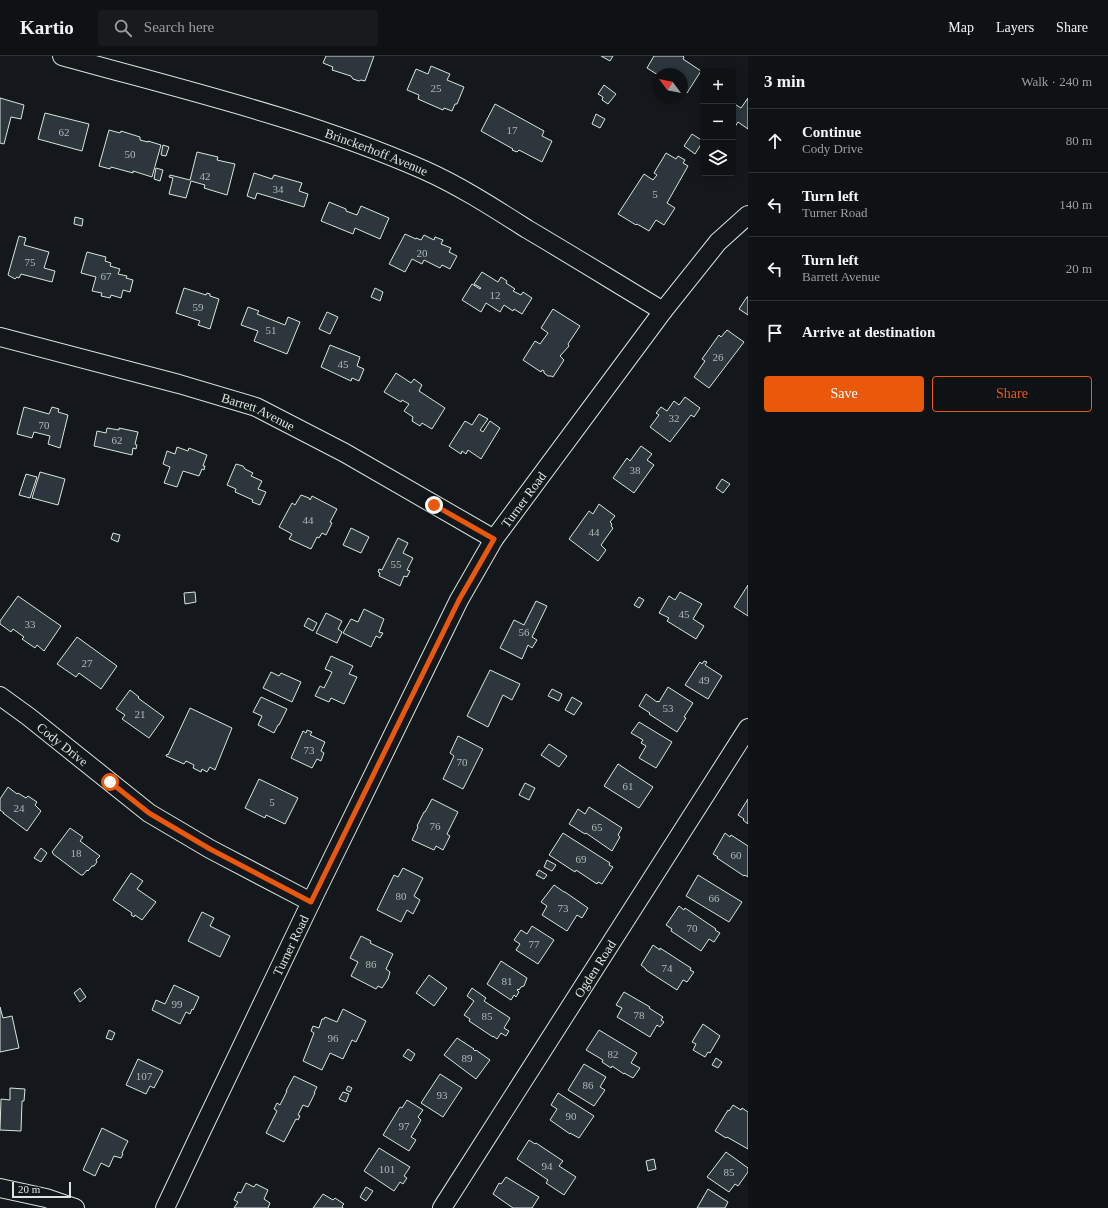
<!DOCTYPE html>
<meta charset="utf-8">
<style>
:root{--surface:#0f1215;--page:#181b1e;--text:#f1f3f6;--muted:#9b9ea0;--line:#2f3234;--accent:#ea580c}
body{margin:0;font-family:"Times New Roman",serif;background:var(--page);color:var(--text)}
.controls{position:absolute;right:12px;top:12px;display:grid;overflow:hidden;border-radius:4px;box-shadow:0 2px 10px #0003}
.controls button{width:36px;height:36px;display:grid;place-items:center;padding:0;border:0;border-bottom:1px solid var(--line);background:var(--surface);color:var(--text);font:20px sans-serif}
.compass{position:absolute;left:652px;top:12px;width:36px;height:36px;border-radius:50%;background:var(--surface);box-shadow:0 2px 10px #0003;rotate:302deg}
.scale{position:absolute;left:12px;bottom:10px;width:59px;box-sizing:border-box;padding-left:4px;border:2px solid #d8e6dc;border-top:0;font-size:11px;line-height:14px;white-space:nowrap;color:#d8e6dc;-webkit-text-stroke:3px #14181c;paint-order:stroke}
.stop{position:absolute;width:12px;height:12px;margin:-9px;border:3px solid #ea580c;border-radius:50%;background:#fff}
.stop.end{background:#ea580c;border-color:#fff;box-shadow:0 1px 4px #0008}
.list{margin:0;padding:0;list-style:none}
h2{display:flex;justify-content:space-between;align-items:center;height:52px;margin:0;padding:0 16px;font-size:17px}
h2 small{font-size:13px;font-weight:400;color:var(--muted)}
.list li{display:grid;grid-template-columns:26px 1fr auto;gap:12px;align-items:center;box-sizing:border-box;height:64px;padding:0 16px;border-top:1px solid var(--line)}
.list b{display:block;font-size:15px;white-space:nowrap}
.list p{margin:0;font-size:13px;white-space:nowrap;color:var(--muted)}
.list em{font-size:13px;font-style:normal;color:var(--muted)}
.actions{display:flex;gap:8px;padding:12px 16px}
.actions a{flex:1;padding:9px 0;border:1px solid var(--accent);border-radius:4px;text-align:center;font-size:14px;color:var(--accent)}
.actions .main{background:var(--accent);color:#fff}
.icon{flex:none;width:22px;height:22px;fill:none;stroke:currentColor;stroke-width:2;stroke-linecap:round;stroke-linejoin:round}
.map{position:relative;flex:none;width:748px;height:1152px;overflow:hidden}
header{display:flex;align-items:center;gap:24px;box-sizing:border-box;height:56px;padding:0 20px;background:var(--surface);border-bottom:1px solid var(--line)}
header strong{font-size:19px}
nav{display:flex;gap:22px;margin-inline-start:auto;font-size:14px}
.search{width:280px;height:36px;background:var(--page);display:flex;align-items:center;gap:10px;box-sizing:border-box;padding:0 14px;border-radius:4px;color:var(--muted);font-size:15px}
main{display:flex}
aside{flex:1;background:var(--surface)}
.map>svg:first-child{display:block}
</style>
<header>
<strong>Kartio</strong>
<div class="search"><svg class="icon" aria-label="search" viewBox="0 0 24 24"><circle cx="10" cy="10" r="6"/><path d="M15 15l6 6"/></svg>Search here</div>
<nav><a>Map</a><a>Layers</a><a>Share</a></nav>
</header>
<main>
<div class="map">
<svg width="748" height="1152" viewBox="0 0 748 1152">
<rect width="100%" height="100%" fill="#14181c"/>
<g fill="#2c363c" stroke="#d8e6dc">
<path d="M326,0H374L365,25L361,24L359,25L353,23L351,20L332,14L333,11L323,7Z"/>
<path d="M601,0H613L610,5Z"/>
<path d="M654,0H683L684,1L683,3L701,15L687,37L682,34V18L658,19L647,12Z"/>
<path d="M431,10L450,18L447,24L464,31L457,48H455L452,55L444,52L443,54L418,43L419,39L407,34L416,13L428,18Z"/>
<path d="M604,29L616,38L608,48L602,44L603,41L598,38Z"/>
<path d="M0,42L24,49L21,63L11,61L4,88L0,87Z"/>
<path d="M748,42V73L738,66L733,74V47L741,52Z"/>
<path d="M495,48L544,75L542,80L552,85L542,106L519,94L517,96L512,94L513,93L481,75Z"/>
<path d="M45,57L89,68L82,95L38,83Z"/>
<path d="M596,58L605,63L600,72L592,68Z"/>
<path d="M109,74L120,77L121,75L140,81V84L148,86V85L161,89L152,121L133,115V117L111,111L110,113L99,110Z"/>
<path d="M692,78L703,85L695,98L684,90Z"/>
<path d="M163,89L169,91L166,100L161,99Z"/>
<path d="M197,96L218,101L217,104L235,108L227,139L204,132L205,129L191,125L186,142L169,138L173,122L169,121L170,119L190,124Z"/>
<path d="M666,97L676,103L678,100L685,104L683,107L688,110L667,147L675,152L664,169L656,164L649,175L637,168L636,169L618,158L644,118L653,124L657,119L654,117Z"/>
<path d="M156,112L163,114L160,125L154,123Z"/>
<path d="M254,117L272,123L274,119L302,127L299,135L308,138L304,151L257,137L255,143L247,140Z"/>
<path d="M329,146L346,153V155L357,159L361,150L389,162L380,183L355,172L353,178L321,165Z"/>
<path d="M75,161L83,163L82,170L74,168Z"/>
<path d="M405,178L416,183V182L421,184L424,179L434,184L435,181L443,184L441,188L451,192L449,196L457,200L450,213L442,209L440,212L424,204L422,208L412,203L405,216L389,208Z"/>
<path d="M19,180L26,182L24,189L49,196L44,212L55,215L52,226L21,218L19,222L17,221L15,223L8,219Z"/>
<path d="M87,196L106,201L105,205L111,207L110,210L120,213L118,218L127,220L126,222L133,224L130,236L123,234L121,242L111,239L110,242L101,240L102,237L92,235L96,221L81,217Z"/>
<path d="M482,216L498,226L501,221L507,225L506,227L515,233L513,235L521,239L523,236L532,242L522,258L514,253L513,255L504,249L500,256L486,247L481,256L462,244L472,228L480,233L481,232L474,228Z"/>
<path d="M184,232L206,239L207,237L210,238V240L219,243L210,273L198,269L200,265L176,257Z"/>
<path d="M375,232L383,236L380,245L371,241Z"/>
<path d="M747,241H748V259L739,253Z"/>
<path d="M248,251L259,255L257,258L285,269L288,261L300,266L287,298L254,285L258,275L241,269Z"/>
<path d="M553,253L580,270L568,288L569,290L560,300L564,304L553,321L551,320H548L544,317V315L542,314L541,316L523,304L535,285L540,288L548,277L541,272Z"/>
<path d="M327,256L338,261L330,278L319,273Z"/>
<path d="M727,274L744,286L709,332L694,321L705,305L702,303L719,279L721,281Z"/>
<path d="M330,289L360,301L357,310L364,313L359,325L352,322L351,325L321,311Z"/>
<path d="M396,317L411,327L414,323L422,329L419,335L445,352L432,373L422,367L420,370L412,365L413,361L404,355L409,348L402,344L401,346L384,336Z"/>
<path d="M685,341L700,352L694,361L691,359L670,386L650,371L659,359L656,357L661,351L667,355L674,345L679,349Z"/>
<path d="M24,351L49,358L52,351L59,353L58,356L68,359L60,392L48,388L50,380L34,376L32,382L17,378Z"/>
<path d="M479,358L488,363L480,374L483,376L490,365L500,372L481,403L468,394L466,398L462,395L461,398L449,390L465,365L472,369Z"/>
<path d="M107,372L119,374V372L138,376L135,388L137,389L136,393L133,392L132,399L94,390L97,375L106,377Z"/>
<path d="M641,390L652,398L647,404L654,409L634,437L613,422L627,402L630,405Z"/>
<path d="M177,391L188,395L189,392L207,399L203,410H205L204,414L202,413L199,420L183,415L177,431L164,427L170,411L163,408L167,395L175,398Z"/>
<path d="M236,408L243,410L245,413L253,417L251,420L262,425L258,433L266,436L260,449L252,446L253,444L235,436L236,433L227,429Z"/>
<path d="M40,416L65,423L58,449L32,442Z"/>
<path d="M26,418L37,421L30,442L19,439Z"/>
<path d="M722,423L730,428L723,437L716,432Z"/>
<path d="M301,439L309,442L310,444L312,440L337,453L330,466L332,467L326,479L322,477L319,482L317,481L311,493L289,483L292,478L279,471L292,447L295,449Z"/>
<path d="M599,448L615,460L610,466L612,468L611,470L613,472L601,489L606,494L598,505L569,483L589,455L593,458Z"/>
<path d="M351,472L369,481L361,497L343,489Z"/>
<path d="M113,477L120,479L118,486L111,483Z"/>
<path d="M398,482L408,487L403,497L413,502L407,514L410,515L407,521L404,520L400,530L379,520L380,517L378,516L379,513L382,514Z"/>
<path d="M748,529V560L734,551Z"/>
<path d="M195,536L196,546L185,548L184,537Z"/>
<path d="M680,536L702,548L693,563L704,570L696,583L667,565L669,562L659,557L669,540L675,544Z"/>
<path d="M18,540L61,570L44,595L37,589L35,592L22,583L24,581L13,573L11,576L0,568V565Z"/>
<path d="M639,541L644,544L639,552L634,549Z"/>
<path d="M536,545L547,550L532,581L537,584L532,592L528,589L522,603L500,592L514,564L524,569Z"/>
<path d="M364,553L384,563L379,576L383,577L380,582L376,580L371,591L343,577L351,563L358,566Z"/>
<path d="M326,557L342,565L338,573L342,576L337,587L316,577Z"/>
<path d="M308,562L317,567L313,575L304,570Z"/>
<path d="M77,581L117,610L101,633L79,617L76,621L57,608Z"/>
<path d="M331,600L353,610L349,618L357,621L344,648L331,642L329,646L315,640L320,630L324,632L332,616L325,613Z"/>
<path d="M704,605L707,606L705,609L722,620L708,643L685,629L700,606L702,608Z"/>
<path d="M490,614L520,628L512,644L503,639L488,671L467,660Z"/>
<path d="M271,616L279,620L281,617L301,626L292,646L263,632Z"/>
<path d="M668,631L693,647L684,661L686,662L677,676L649,658L650,657L639,650L646,638L657,646L658,645L659,646Z"/>
<path d="M552,633L562,638L559,645L548,640Z"/>
<path d="M130,634L139,641L138,642L164,661L149,682L122,663L125,659L116,653Z"/>
<path d="M261,641L287,653L279,669H278L274,677L258,669L262,660L253,656Z"/>
<path d="M572,641L582,647L574,659L565,654Z"/>
<path d="M190,652L232,672L215,714L210,711L207,716L202,713L201,716L193,712L194,709L186,705L184,708L166,700L167,698L168,699Z"/>
<path d="M639,666L672,686L656,712L639,702L646,690L641,687L643,684L631,677Z"/>
<path d="M307,674L312,676L310,679L325,686L321,695L324,697L321,705L317,703L312,712L291,702L303,675L306,677Z"/>
<path d="M458,680L483,693L463,733L443,723L454,700L450,697Z"/>
<path d="M549,688L567,700L559,711L541,699Z"/>
<path d="M618,708L653,731L639,752L604,730Z"/>
<path d="M259,723L298,742L285,768L266,759L265,762L245,752Z"/>
<path d="M525,727L535,732L529,744L519,739Z"/>
<path d="M8,731L17,738L18,737L26,742L28,740L37,746L35,749L41,755L27,775L3,757H4L0,754V743Z"/>
<path d="M432,743L458,756L447,778L450,780L443,794L436,790L434,794L412,784L418,771L417,770L424,756H425Z"/>
<path d="M748,743V768L743,764L744,763L738,759Z"/>
<path d="M589,751L622,772L618,779L620,781L612,795L586,777L585,778L569,768L578,753L585,758Z"/>
<path d="M70,772L83,781L80,785L100,800L96,804L97,806L94,810H92L88,815L87,814L83,819H81L53,798V797L52,796Z"/>
<path d="M563,777L610,807L609,809L613,811L602,828L598,826L597,828L576,814L575,816L549,799Z"/>
<path d="M725,777L730,781L731,779L748,790V821L745,819L744,820L717,802L718,801L713,798Z"/>
<path d="M41,792L47,797L41,806L34,802Z"/>
<path d="M547,804L556,809L552,815L544,811Z"/>
<path d="M403,812L423,822L414,840L420,844L413,858L407,854L401,866L377,854L394,819L398,821Z"/>
<path d="M539,814L547,819L544,823L536,819Z"/>
<path d="M131,817L143,825L137,833L156,846L142,864L135,859L134,861L131,859L132,857L113,844Z"/>
<path d="M698,819L742,846L729,866L686,840Z"/>
<path d="M554,829L564,836H565L588,852L582,862L577,859L567,875L542,859L547,850L541,846Z"/>
<path d="M679,850L684,854L685,852L716,873L715,874L720,877L714,886L709,883L701,895L671,875L672,873L666,869Z"/>
<path d="M202,856L214,862L210,870L230,880L220,901L188,885Z"/>
<path d="M532,870L554,884L538,908L516,894L520,888L514,884L521,874L527,878Z"/>
<path d="M361,880L371,885L370,887L393,898L386,913L390,916L388,923L382,932L378,930L376,933L351,920L358,906L350,902Z"/>
<path d="M653,889L660,894V892L691,912L690,914L694,916L687,926L683,924L677,934L646,914V913L641,909Z"/>
<path d="M501,905L527,922L524,930L521,931L519,934L518,933L517,934L519,936L516,941L514,939L511,944L487,928Z"/>
<path d="M429,919L447,932L434,950L416,937Z"/>
<path d="M174,929L199,941L193,954L192,953L190,958L186,956L180,968L152,954L156,944L165,948Z"/>
<path d="M80,932L86,941L80,946L74,937Z"/>
<path d="M472,932L486,942L484,945L510,962L504,972L509,975L506,980L501,977L497,983L493,980V981L469,965L470,963L464,959L474,945L467,940Z"/>
<path d="M624,936L650,951L649,952L663,961L661,964L664,966L660,971L657,969L650,981L617,961L622,952L616,949Z"/>
<path d="M0,951L3,962L12,960L19,992L0,996Z"/>
<path d="M343,953L366,965L356,986L352,984L343,1003L330,997L322,1014L303,1005L314,977L311,975L313,970L319,972L322,963H324L325,961L337,966Z"/>
<path d="M703,968L720,980L710,997L708,996L705,1001L693,994L696,988L692,986Z"/>
<path d="M109,974L115,977L112,984L106,982Z"/>
<path d="M599,974L637,997L631,1007L640,1012L633,1022L624,1017V1018L612,1010L611,1012L602,1006L603,1004L586,994Z"/>
<path d="M457,982L474,993H473L475,995L476,994L490,1004L476,1023L444,999Z"/>
<path d="M408,993L415,998L411,1005L403,1000Z"/>
<path d="M716,1002L722,1006L718,1012L712,1009Z"/>
<path d="M138,1003L163,1015L154,1032L150,1030L146,1038L126,1029Z"/>
<path d="M584,1008L606,1021L600,1031L605,1034L594,1050L568,1034Z"/>
<path d="M440,1018L462,1032L443,1061L421,1047Z"/>
<path d="M294,1020L317,1031L314,1037H315L308,1051L303,1049L298,1059L300,1060L298,1064L296,1063L284,1086L266,1077L277,1055L274,1053L277,1047L280,1049L287,1035H286Z"/>
<path d="M348,1030L352,1032L350,1036L346,1034Z"/>
<path d="M10,1032L25,1033L24,1045H22L21,1075L0,1074L1,1043L10,1044Z"/>
<path d="M343,1036L349,1038L346,1046L339,1043Z"/>
<path d="M558,1037L594,1060L579,1082L570,1077V1078L550,1064L557,1053L551,1049Z"/>
<path d="M407,1044L423,1054L418,1061L421,1064L411,1081L416,1084L409,1095L383,1079L400,1051L402,1052Z"/>
<path d="M733,1049L741,1054L742,1052L748,1056V1093L727,1081L726,1082L715,1075L728,1054L729,1055Z"/>
<path d="M102,1072L128,1085L122,1097L123,1098L121,1102L114,1100L109,1111L101,1107L95,1120L83,1114Z"/>
<path d="M529,1084L535,1088L536,1087L563,1105L559,1110L576,1121L564,1139L546,1127L548,1124L517,1103Z"/>
<path d="M379,1092L410,1111L404,1120L407,1122L403,1128L400,1126L394,1135L364,1115Z"/>
<path d="M726,1096L748,1112V1116L738,1130L735,1128L729,1136L707,1121Z"/>
<path d="M654,1103L656,1113L648,1115L646,1105Z"/>
<path d="M506,1121L539,1141L532,1152H513L493,1138L499,1127L501,1128Z"/>
<path d="M246,1127L254,1131L256,1128L268,1134L264,1143L270,1147L268,1152H234L238,1146L234,1144L238,1136L241,1137Z"/>
<path d="M366,1131L373,1135L366,1145L360,1141Z"/>
<path d="M708,1133L728,1146L725,1152H697Z"/>
<path d="M323,1138L333,1144L335,1142L344,1148L342,1150L343,1152H313Z"/>
</g>
<g fill="none" stroke-linecap="round" stroke-linejoin="round">
<defs>
<g id="minor">
<path id="s1" d="M62,0C184,34 308,63 424,114C460,130 494,152 527,173C573,200 618,228 663,255"/>
<path id="s2" d="M0,281L179,328L256,351L345,397L494,483"/>
<path id="s3" d="M0,640L29,661L149,757L210,793L311,846"/>
<path d="M0,1132L46,1142L75,1152"/>
<path id="s4" d="M165,1152L199,1080L311,846L459,544L494,483L663,255L718,186L748,159"/>
<path id="s5" d="M442,1152L748,672"/>
</g>
</defs>
<use href="#minor" stroke="#d8e6dc" stroke-width="20"/>
<use href="#minor" stroke="#14181c" stroke-width="18"/>
</g>
<g fill="none" stroke-linecap="round" stroke-linejoin="round">
<path stroke="#ea580c" stroke-width="5" d="M110,726L149,757L210,793L311,846L459,544L494,483L434,449"/>
</g>
<g text-anchor="middle" dominant-baseline="central" stroke-width="3" stroke-linejoin="round" paint-order="stroke">
<g font-size="11" fill="#adbab4">
<text x="436" y="32">25</text>
<text x="512" y="74">17</text>
<text x="64" y="76">62</text>
<text x="130" y="98">50</text>
<text x="205" y="120">42</text>
<text x="278" y="133">34</text>
<text x="655" y="138">5</text>
<text x="422" y="197">20</text>
<text x="30" y="206">75</text>
<text x="106" y="220">67</text>
<text x="495" y="239">12</text>
<text x="198" y="251">59</text>
<text x="271" y="274">51</text>
<text x="718" y="301">26</text>
<text x="343" y="308">45</text>
<text x="674" y="362">32</text>
<text x="44" y="369">70</text>
<text x="117" y="384">62</text>
<text x="635" y="414">38</text>
<text x="308" y="464">44</text>
<text x="594" y="476">44</text>
<text x="396" y="508">55</text>
<text x="684" y="558">45</text>
<text x="30" y="568">33</text>
<text x="524" y="576">56</text>
<text x="87" y="607">27</text>
<text x="704" y="624">49</text>
<text x="668" y="652">53</text>
<text x="140" y="658">21</text>
<text x="309" y="694">73</text>
<text x="462" y="706">70</text>
<text x="628" y="730">61</text>
<text x="272" y="746">5</text>
<text x="19" y="752">24</text>
<text x="435" y="770">76</text>
<text x="597" y="771">65</text>
<text x="76" y="797">18</text>
<text x="736" y="799">60</text>
<text x="581" y="803">69</text>
<text x="401" y="840">80</text>
<text x="714" y="842">66</text>
<text x="563" y="852">73</text>
<text x="692" y="872">70</text>
<text x="534" y="888">77</text>
<text x="371" y="908">86</text>
<text x="667" y="912">74</text>
<text x="507" y="925">81</text>
<text x="177" y="948">99</text>
<text x="639" y="959">78</text>
<text x="487" y="960">85</text>
<text x="333" y="982">96</text>
<text x="613" y="998">82</text>
<text x="467" y="1002">89</text>
<text x="144" y="1020">107</text>
<text x="588" y="1029">86</text>
<text x="442" y="1039">93</text>
<text x="571" y="1060">90</text>
<text x="404" y="1070">97</text>
<text x="547" y="1110">94</text>
<text x="387" y="1113">101</text>
<text x="729" y="1116">85</text>
</g>
<g font-size="13" fill="#d8e6dc" stroke="#14181c">
<text stroke="none"><textPath href="#s1" startOffset="329">Brinckerhoff Avenue</textPath></text>
<text stroke="none"><textPath href="#s2" startOffset="269">Barrett Avenue</textPath></text>
<text stroke="none"><textPath href="#s4" startOffset="795">Turner Road</textPath></text>
<text stroke="none"><textPath href="#s3" startOffset="79">Cody Drive</textPath></text>
<text stroke="none"><textPath href="#s4" startOffset="291">Turner Road</textPath></text>
<text stroke="none"><textPath href="#s5" startOffset="284">Ogden Road</textPath></text>
</g>
</g>
</svg>
<div class="controls">
<button>+</button>
<button>−</button>
<button><svg class="icon" aria-label="layers" viewBox="0 0 24 24"><path d="M12 4l9 5-9 5-9-5zM3 14l9 5 9-5"/></svg></button>
</div>
<svg class="compass" viewBox="-18 -18 36 36"><path d="M0-13l5 13h-10z" fill="#e53935"/><path d="M0 13l5-13h-10z" fill="#9b9ea0"/></svg>
<div class="scale">20 m</div>
<div class="stop" style="left:110px;top:726px"></div>
<div class="stop end" style="left:434px;top:449px"></div>
</div>
<aside>
<h2>3 min<small>Walk · 240 m</small></h2>
<ul class="list">
<li><svg class="icon" aria-label="ahead" viewBox="0 0 24 24"><path d="M12 20V5M6 11l6-6 6 6"/></svg><div><b>Continue</b><p>Cody Drive</p></div><em>80 m</em></li>
<li><svg class="icon" aria-label="left" viewBox="0 0 24 24"><path d="M17 20v-9H6M10 6l-5 5 5 5"/></svg><div><b>Turn left</b><p>Turner Road</p></div><em>140 m</em></li>
<li><svg class="icon" aria-label="left" viewBox="0 0 24 24"><path d="M17 20v-9H6M10 6l-5 5 5 5"/></svg><div><b>Turn left</b><p>Barrett Avenue</p></div><em>20 m</em></li>
<li><svg class="icon" aria-label="arrive" viewBox="0 0 24 24"><path d="M6 21V4h12l-3 4 3 4H6"/></svg><div><b>Arrive at destination</b></div></li>
</ul>
<div class="actions"><a class="main">Save</a><a>Share</a></div>
</aside>
</main>
